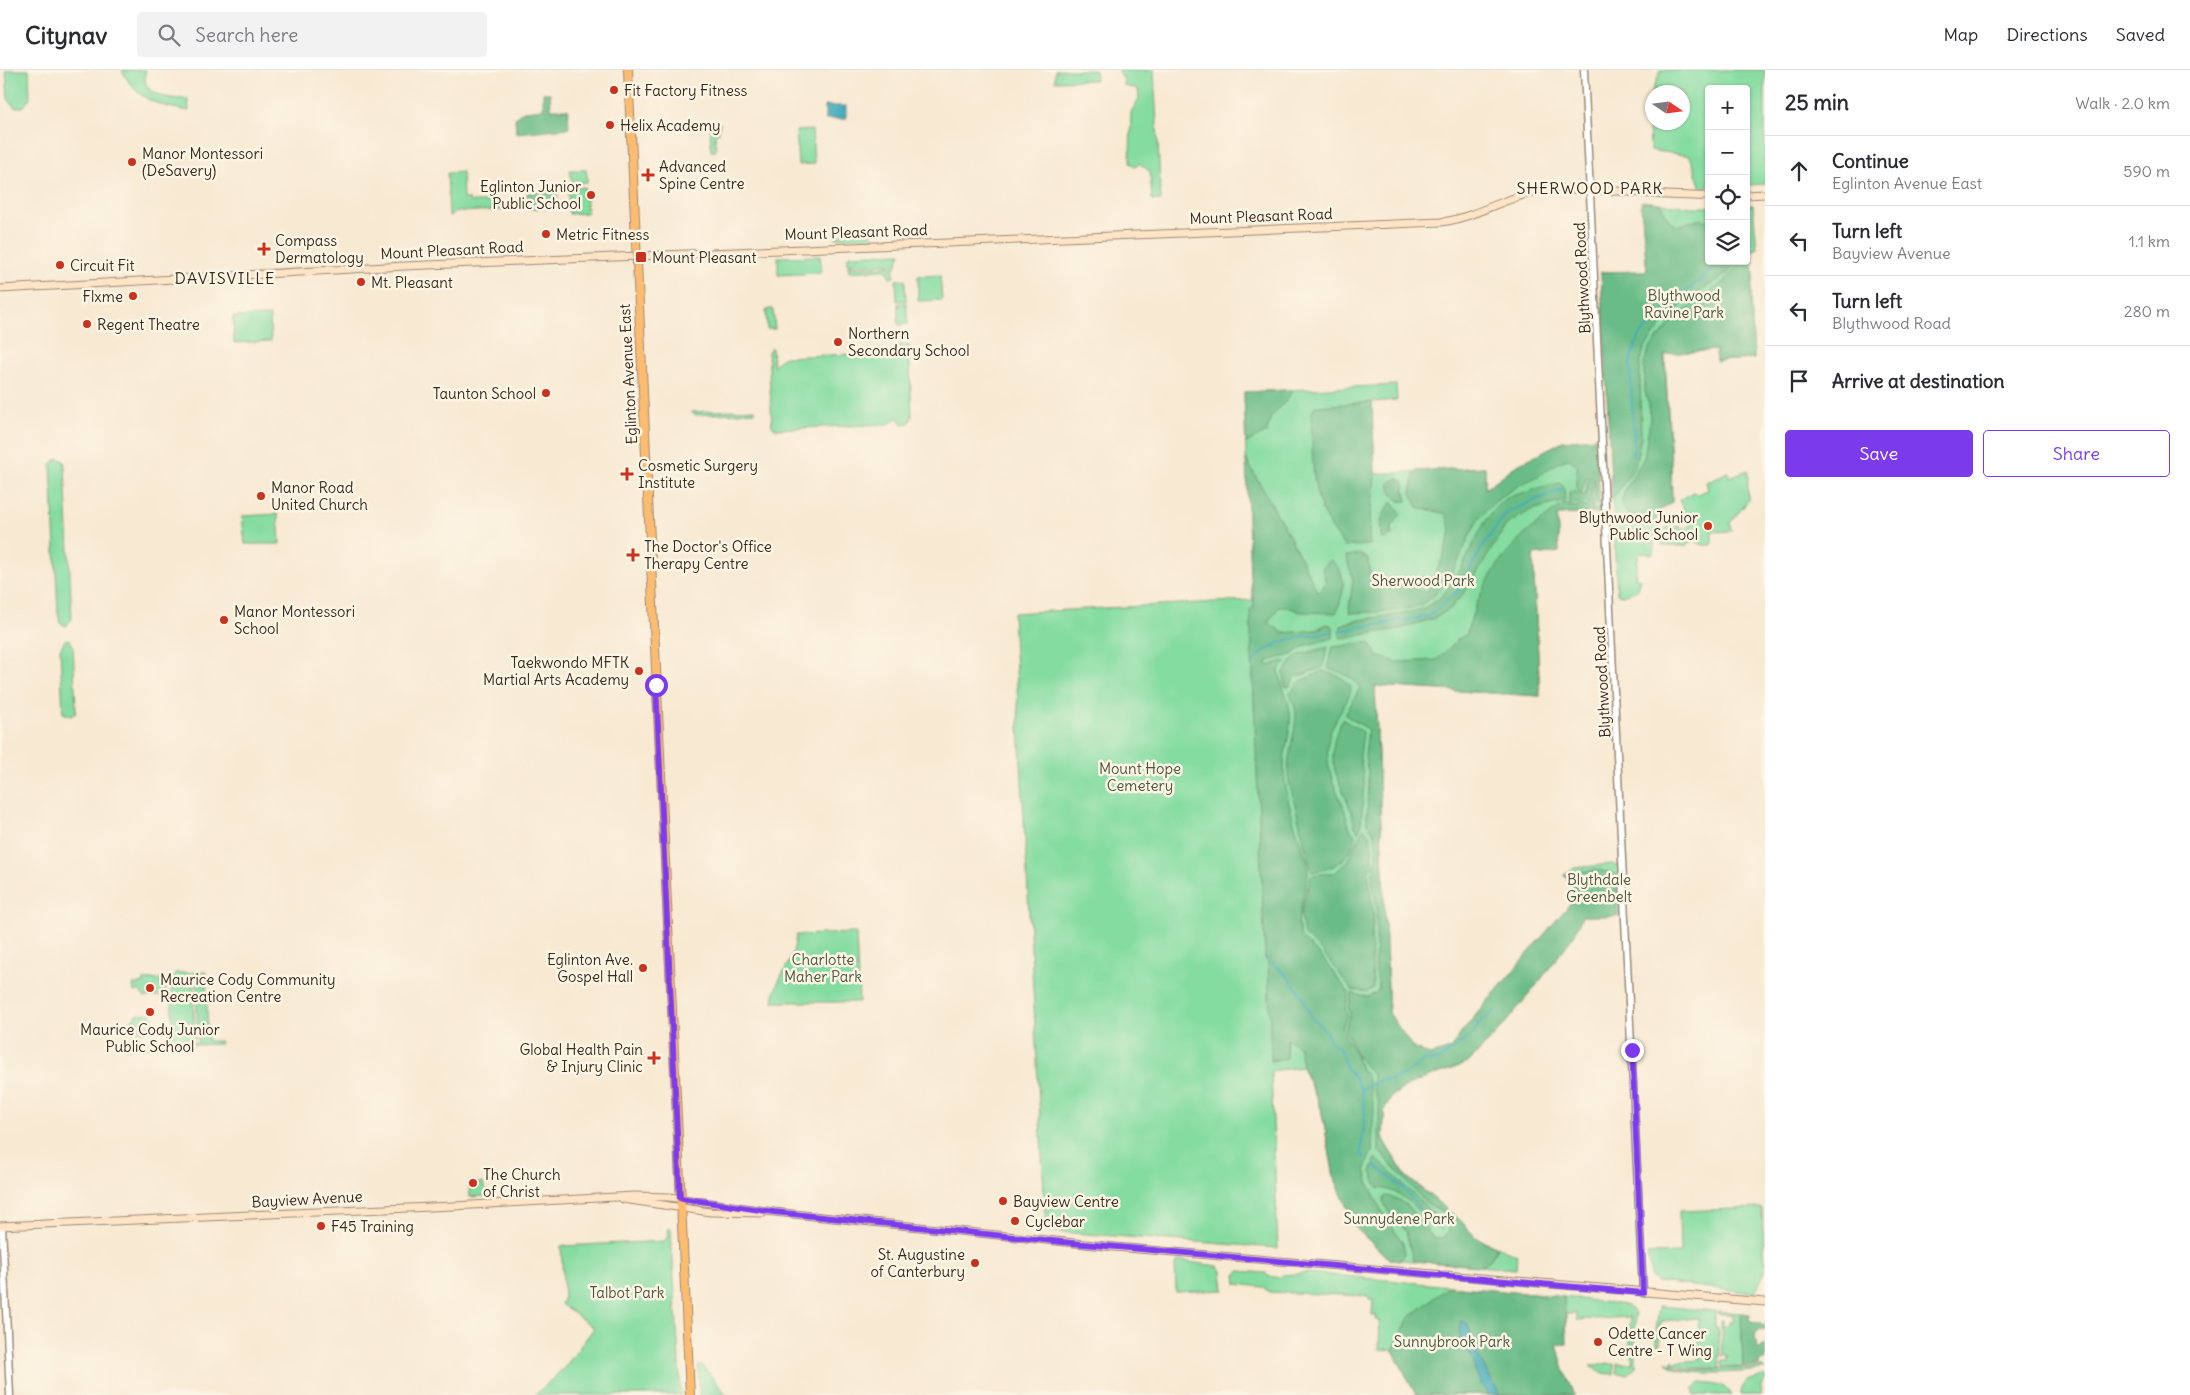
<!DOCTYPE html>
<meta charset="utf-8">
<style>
:root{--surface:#fff;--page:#f2f2f3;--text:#2b2b33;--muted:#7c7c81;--line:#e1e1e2;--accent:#7c3aed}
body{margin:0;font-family:Delius,sans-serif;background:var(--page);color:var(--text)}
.controls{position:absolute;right:15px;top:15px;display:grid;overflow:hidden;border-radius:5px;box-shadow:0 1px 4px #0004}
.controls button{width:45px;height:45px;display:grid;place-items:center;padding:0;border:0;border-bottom:1px solid var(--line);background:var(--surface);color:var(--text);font:25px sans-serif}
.compass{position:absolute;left:1645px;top:15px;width:45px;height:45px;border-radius:50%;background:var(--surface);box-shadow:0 1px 4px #0004;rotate:103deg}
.stop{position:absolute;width:15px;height:15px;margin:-11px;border:4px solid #7c3aed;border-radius:50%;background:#fff}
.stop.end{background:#7c3aed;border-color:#fff;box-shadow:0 1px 5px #0008}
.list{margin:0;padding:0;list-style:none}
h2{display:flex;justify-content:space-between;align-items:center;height:65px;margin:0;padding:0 20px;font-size:21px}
h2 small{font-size:16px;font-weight:400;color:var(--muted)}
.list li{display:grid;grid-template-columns:32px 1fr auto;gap:15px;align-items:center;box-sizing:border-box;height:70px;padding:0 20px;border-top:1px solid var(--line)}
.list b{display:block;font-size:19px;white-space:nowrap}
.list p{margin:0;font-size:16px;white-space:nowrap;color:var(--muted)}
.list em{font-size:16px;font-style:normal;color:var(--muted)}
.actions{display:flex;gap:10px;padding:15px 20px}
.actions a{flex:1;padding:11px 0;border:1px solid var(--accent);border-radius:5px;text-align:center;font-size:18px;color:var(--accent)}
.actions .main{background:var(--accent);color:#fff}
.icon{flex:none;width:28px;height:28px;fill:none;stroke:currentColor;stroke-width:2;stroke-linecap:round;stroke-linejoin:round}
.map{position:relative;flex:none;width:1765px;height:1325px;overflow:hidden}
header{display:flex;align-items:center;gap:30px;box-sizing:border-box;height:70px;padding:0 25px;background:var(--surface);border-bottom:1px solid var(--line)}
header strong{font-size:24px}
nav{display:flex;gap:28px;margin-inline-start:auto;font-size:18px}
.search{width:350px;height:45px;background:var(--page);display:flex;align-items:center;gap:12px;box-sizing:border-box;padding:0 18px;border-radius:5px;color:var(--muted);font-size:19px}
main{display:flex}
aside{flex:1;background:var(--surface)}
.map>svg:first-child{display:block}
</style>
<header>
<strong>Citynav</strong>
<div class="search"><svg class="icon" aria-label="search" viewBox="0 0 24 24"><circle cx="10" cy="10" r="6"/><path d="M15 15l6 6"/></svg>Search here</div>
<nav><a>Map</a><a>Directions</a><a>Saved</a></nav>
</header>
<main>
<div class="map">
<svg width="1765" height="1325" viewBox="0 0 1765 1325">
<rect width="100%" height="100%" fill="#fcf5e5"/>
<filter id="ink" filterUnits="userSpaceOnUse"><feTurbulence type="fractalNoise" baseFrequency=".02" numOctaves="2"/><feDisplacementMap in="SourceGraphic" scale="10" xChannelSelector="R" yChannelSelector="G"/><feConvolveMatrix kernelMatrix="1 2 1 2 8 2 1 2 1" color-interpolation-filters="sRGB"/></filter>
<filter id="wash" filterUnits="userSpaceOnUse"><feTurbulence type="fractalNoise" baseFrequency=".0096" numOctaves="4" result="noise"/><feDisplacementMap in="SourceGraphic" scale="20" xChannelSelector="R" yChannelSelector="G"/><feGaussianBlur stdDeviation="1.12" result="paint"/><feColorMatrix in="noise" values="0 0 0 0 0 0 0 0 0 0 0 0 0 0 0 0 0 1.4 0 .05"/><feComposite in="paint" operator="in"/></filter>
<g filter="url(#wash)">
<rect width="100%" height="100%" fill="#f8e9d2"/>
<g fill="#84dca0" stroke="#60835f" fill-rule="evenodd">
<path d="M6,0H29L30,28L23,37H14L8,29Z"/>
<path d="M122,0H146C139,26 169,29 188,29L189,41C158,36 136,30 122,0Z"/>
<path d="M1055,0H1095L1096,10L1055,11Z"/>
<path d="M1119,0H1154L1161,131L1152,130L1150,102L1139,93L1136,97L1130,93L1131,42L1139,29L1138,19L1124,16L1123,6H1120Z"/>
<path d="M1661,0H1765V114L1746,115V19H1709V117L1701,118L1690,86L1650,80L1648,32ZM1652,22H1682V52H1652Z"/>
<path d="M710,53H720L719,63H715L716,81H711Z"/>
<path d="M812,60L814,94L798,95L796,61Z"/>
<path d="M570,100H586L588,112L572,113Z"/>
<path d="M462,102L463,129H469L470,132H503L504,140L455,142L449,146L447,103Z"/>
<path d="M585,117L587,143L569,144L568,118Z"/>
<path d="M1641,131L1692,137H1709V191H1746V135H1753L1757,179L1752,180L1754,205L1751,226L1754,289L1716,291V280L1665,284L1671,395L1672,432L1659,441L1657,451L1653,454L1656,459L1653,484L1639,483L1635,507L1640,509L1636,521L1622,525L1617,524L1601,202L1647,201Z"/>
<path d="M871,155L872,167L835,168C847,160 856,156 871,155Z"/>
<path d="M901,183L895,199L887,193C883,193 878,196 875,196C867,195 854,194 847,192L849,185Z"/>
<path d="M820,186L822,201H820V203L778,205V187Z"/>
<path d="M848,194C856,197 867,197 876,198C880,198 883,195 888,195L894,201V207L890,208L887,200L849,202Z"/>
<path d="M940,205L942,230L918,231V206Z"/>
<path d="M896,210H905L906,231H897Z"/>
<path d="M906,233L908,254L898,255V234Z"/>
<path d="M769,239H773L775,259H767L766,241Z"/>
<path d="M270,246L271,271L234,273L233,247Z"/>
<path d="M900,275H909L912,347L909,353L903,354L898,347L889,354L777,359L772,356L768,281L772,278L773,295L784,287L900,282Z"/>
<path d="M1396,315L1397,330L1372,332L1375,404L1485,397V419L1514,397L1563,371L1596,368L1600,443L1557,445L1559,482L1533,485L1540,626L1375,616L1389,943L1383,1070L1406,1106L1460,1150L1475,1167L1517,1185L1516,1199L1389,1189L1355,1157L1334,1106L1321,1038L1302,997L1271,1001L1278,1178L1046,1161L1013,543L1253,530L1250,506L1244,322Z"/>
<path d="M755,339V342L696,345L691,342Z"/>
<path d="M58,388L64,391L65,395L72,549L66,556L60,553L58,543L51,395L55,390Z"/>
<path d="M1748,400V431L1730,453L1731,461L1712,462V475H1703L1695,471L1687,474V476H1662L1661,462L1666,458L1678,456H1680V459L1690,457L1688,444H1686L1679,430L1693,422L1697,424L1708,420L1706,412L1728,402L1729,407Z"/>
<path d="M278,444L280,474H245L242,446Z"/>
<path d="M70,569L73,576L76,639V643L71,646L63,643L60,579L65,570Z"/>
<path d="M1612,794L1619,796L1621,845L1582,846L1580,828L1564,804L1574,798Z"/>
<path d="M856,863L859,932H773C775,911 785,903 792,885C794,879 795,872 796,865Z"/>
<path d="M206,902L208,971H220V974L125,978L124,975L198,972L196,911L194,909L173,911V907L175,903Z"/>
<path d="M165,909L166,923H163V926L144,927L139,920L134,922L133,915L144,913V910Z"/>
<path d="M193,912L195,968L173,969L171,913Z"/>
<path d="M147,943L152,945L155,961H140L132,957V949L136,945Z"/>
<path d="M483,1113L486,1126L470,1127L469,1114Z"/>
<path d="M1762,1138L1765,1201L1755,1223L1657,1212L1651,1207L1647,1184L1680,1183L1679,1141Z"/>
<path d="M671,1158L681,1325H535L565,1297L594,1258L561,1234L564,1227L561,1176L666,1171V1168L669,1167L668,1159Z"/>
<path d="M1181,1191L1218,1196L1222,1201L1224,1220L1176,1222L1175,1196L1177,1192Z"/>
<path d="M1239,1201L1266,1203L1267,1206L1281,1208L1282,1205L1307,1203L1355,1207L1564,1227L1625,1235L1631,1238L1635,1244L1636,1296L1629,1304L1617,1303V1294L1632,1293V1280L1630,1278V1247L1577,1250V1244H1566L1567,1274L1557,1275L1565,1303L1575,1325H1416L1393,1280L1379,1279L1380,1251L1376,1250V1245H1372L1373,1230H1370L1368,1226L1269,1222L1263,1217L1237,1214L1236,1205Z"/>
<path d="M1659,1236L1715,1241V1257H1718L1720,1298H1685L1671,1293L1673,1290L1674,1292L1700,1290L1698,1248L1662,1251L1660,1255V1275H1657L1656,1260Z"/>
<path d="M1717,1241L1741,1243L1743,1297L1723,1298L1722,1291H1727V1286H1722L1721,1250H1723V1256H1729V1252L1733,1251V1244H1718Z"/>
<path d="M1667,1291L1678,1298L1686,1300L1763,1298L1765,1300C1747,1301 1674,1310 1667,1291Z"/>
<path d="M701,1294L727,1325H699L698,1296Z"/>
<path d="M1614,1294V1304C1604,1304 1597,1302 1590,1295Z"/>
<path d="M1765,1307V1311L1761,1315V1325H1741C1741,1311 1753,1308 1765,1307Z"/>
<path d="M1700,1312C1713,1313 1724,1313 1732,1325H1695V1317Z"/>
</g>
<g fill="#6bbc86" stroke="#537352">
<path d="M543,23H550L551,39H568L569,58L516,63L515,48L523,41L543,39Z"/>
<path d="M557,122V138L528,139L527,123Z"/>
<path d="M1645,132L1660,133L1669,150L1677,156L1695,150H1709V191H1739L1728,203L1685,232L1666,250L1645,277L1640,293L1641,367L1635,397L1612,430L1601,202L1647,201L1641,135Z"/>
<path d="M1752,180L1754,205L1751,226L1754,289L1716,291V280L1664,284L1671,395L1672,432L1659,441L1657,451L1647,455L1627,443L1621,435L1625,419L1644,388L1650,350L1649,335L1645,322L1644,293L1649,279L1675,248L1722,213L1743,191H1746V182Z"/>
<path d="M1292,320L1288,329L1271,347L1267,362L1246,373L1244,322Z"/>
<path d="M1372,332C1372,357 1375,382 1375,406C1374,429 1367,452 1370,475L1344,477C1339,466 1330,458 1325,447C1310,417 1313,378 1311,344L1315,336Z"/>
<path d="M1596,368L1600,436L1595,433C1593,425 1598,414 1593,407L1586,408L1581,424L1577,419V395L1569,389C1552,393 1546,403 1532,409C1509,419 1482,438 1471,463C1459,488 1451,515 1425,532C1408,543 1371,542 1350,543L1349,539L1353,510L1346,486L1360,484L1368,489L1371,509L1427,522L1443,487L1451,461L1446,444L1418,437L1411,423L1415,401L1485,397V419L1514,397L1563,371Z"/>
<path d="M1246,389L1289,465L1318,523L1326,513L1322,498L1331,490C1349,506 1344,523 1336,543L1300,542L1288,537H1279L1268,552L1283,563L1316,560L1327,554L1333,556V568L1304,576L1292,585L1268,591L1267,594L1269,596L1283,591L1286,593L1279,600C1281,616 1289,629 1290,644C1292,661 1284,678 1284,694C1283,722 1297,764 1307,791L1308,804L1298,853L1301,868L1320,885L1349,923L1345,940L1348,943L1343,956L1345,968L1355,982L1361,999L1367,1006L1374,1038L1372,1081L1365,1098L1368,1112L1382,1142L1403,1173L1405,1185L1400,1190L1389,1189L1355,1157L1334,1106L1321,1038L1302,997L1299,976L1287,969L1286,988L1271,991L1268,892L1265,889L1250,540L1254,536L1250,506Z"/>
<path d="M1397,408L1403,411L1407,431H1399L1392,424L1389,413Z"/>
<path d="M1590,409L1594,411L1591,427L1594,437L1592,438L1585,432L1571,434L1569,431V422L1573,421L1585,426L1588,411Z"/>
<path d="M1561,413L1564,418L1565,431L1531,440L1506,455L1469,517L1450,539L1435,548L1399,559L1341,568L1340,565L1341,555C1373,543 1408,551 1437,530C1446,523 1452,513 1458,503C1473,481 1484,440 1509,427C1515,425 1521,423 1527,422C1538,418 1549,414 1561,413Z"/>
<path d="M1392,432L1401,444L1392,457V466L1382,469C1378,456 1382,442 1392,432Z"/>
<path d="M1564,434L1573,437L1583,435L1591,440L1600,439V443L1557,445L1559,482L1533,485L1540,626L1375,616L1389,943L1413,978L1430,985L1450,979L1464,959L1570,834L1580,828L1564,804C1581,801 1600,797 1616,805L1617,846H1582L1575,864L1539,912L1499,961L1468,993L1413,1013L1392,1026L1384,1040L1383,1070L1405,1106L1460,1150L1475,1167L1497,1177L1491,1189L1483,1196L1413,1191L1406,1161L1392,1147L1383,1132L1385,1126C1408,1127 1419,1152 1433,1167L1441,1168L1449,1162L1448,1145L1426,1133L1379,1081V1035L1373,1019V1005C1364,997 1345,969 1346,957C1347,952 1350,946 1351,942L1348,940L1352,923L1367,927L1376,923L1379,918L1375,898L1377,838L1372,809L1376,784V772L1374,763L1367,753L1368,703L1365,686L1368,659L1345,645L1360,618C1353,606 1341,602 1328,599L1333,577L1370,572L1377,586L1397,592L1437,590L1458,569L1466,565C1483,504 1512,469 1564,434Z"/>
<path d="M1328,577L1322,598L1296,607L1289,617L1285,616L1284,602L1296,586Z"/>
<path d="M1322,601C1331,603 1348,608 1351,618C1353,623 1333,653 1330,662C1323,691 1332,710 1343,736C1348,748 1347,758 1356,767C1352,789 1333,799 1313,802L1311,801L1292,722C1281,696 1296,670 1296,643C1296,637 1292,631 1290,624L1299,612Z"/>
<path d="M1342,649L1363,662L1360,686L1364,713L1361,754L1359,762C1353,756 1354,748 1351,741C1337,704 1323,690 1342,649Z"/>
<path d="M1364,758L1370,765L1372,780L1371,795L1368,803L1374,846L1371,869L1373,918L1367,922L1352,920L1320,879L1304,865L1301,844L1311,805L1335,803L1349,790Z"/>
<path d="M1376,1088L1436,1146L1439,1159C1415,1144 1408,1120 1378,1118L1371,1102Z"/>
<path d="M1449,1216L1564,1227L1567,1274L1557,1275L1565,1303L1575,1325H1500L1477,1285L1467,1253L1466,1279L1475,1290V1301L1488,1325H1416L1393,1280L1409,1248Z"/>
<path d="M1741,1243L1750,1244L1749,1250L1765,1256V1260L1757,1261L1755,1265L1757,1280L1765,1275V1291L1759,1292V1296L1743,1297Z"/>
</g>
<g fill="#3daabc" stroke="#3c6a6d">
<rect x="825" y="36" width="21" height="13"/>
<path d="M1462,1251L1467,1253L1477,1285L1500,1325H1488C1484,1318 1479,1311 1476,1303C1472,1292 1476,1283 1462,1277L1460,1263Z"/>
</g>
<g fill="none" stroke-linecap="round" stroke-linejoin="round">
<g stroke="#3daabc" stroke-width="2">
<path d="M1632,386L1634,378L1630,291L1640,265L1660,244L1722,191"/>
<path d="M1339,561L1429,546L1458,521L1484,474L1507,442L1563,419"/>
<path d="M1254,592C1272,567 1305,567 1333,562"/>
<path d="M1267,888L1287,906L1299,921L1312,948L1323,957L1331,972L1340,980L1346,998L1355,1008L1362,1022L1365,1045L1361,1081L1362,1086L1366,1088"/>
<path d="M1361,1019L1381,1010H1391L1405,1004L1424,991L1438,990L1473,964L1478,955L1496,940"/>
<path d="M1375,1095L1405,1120L1423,1143L1437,1148L1442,1160"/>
</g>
</g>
</g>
<g filter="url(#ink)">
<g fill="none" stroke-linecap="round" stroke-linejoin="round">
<defs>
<g id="tertiary">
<path d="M1584,0L1643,1223"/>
<path d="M2,1156L10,1325"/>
</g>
<g id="secondary">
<path d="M1746,125L1765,124"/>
<path d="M0,219L404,196L1441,152C1475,148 1506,126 1540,121C1596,114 1652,128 1709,126"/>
<path d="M623,1129L710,1142L763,1143"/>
<path d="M0,1156L454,1136L634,1126L669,1127L774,1142L1114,1177L1765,1232"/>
</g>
<path id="primary" d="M628,0L690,1325"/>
</defs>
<use href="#tertiary" stroke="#9a8a78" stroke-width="9"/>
<use href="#secondary" stroke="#9a8a78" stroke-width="9"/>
<use href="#primary" stroke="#9a8a78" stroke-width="10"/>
<use href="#tertiary" stroke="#fff" stroke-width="6"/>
<use href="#secondary" stroke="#ffe4c6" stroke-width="7"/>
<use href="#primary" stroke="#febc70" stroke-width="8"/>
</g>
</g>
<g fill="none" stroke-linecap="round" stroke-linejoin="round" filter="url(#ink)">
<path stroke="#7c3aed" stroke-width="6" d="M656,615L680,1128L774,1142L1072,1173L1643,1223L1632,980"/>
</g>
<g fill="#c8321e" stroke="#fcf5e5" stroke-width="2">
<circle cx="614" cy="20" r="5"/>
<circle cx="610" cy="55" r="5"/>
<circle cx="132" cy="92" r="5"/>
<path d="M645.5 97.5h5v5h5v5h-5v5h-5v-5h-5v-5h5z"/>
<circle cx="591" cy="125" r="5"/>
<circle cx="546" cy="164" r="5"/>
<path d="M261.5 171.5h5v5h5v5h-5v5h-5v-5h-5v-5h5z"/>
<rect x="635" y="181" width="12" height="12" rx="2.5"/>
<circle cx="60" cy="195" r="5"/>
<circle cx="361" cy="212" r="5"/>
<circle cx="133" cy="226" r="5"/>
<circle cx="87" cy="254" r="5"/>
<circle cx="838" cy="272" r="5"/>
<circle cx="546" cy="323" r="5"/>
<path d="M624.5 396.5h5v5h5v5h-5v5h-5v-5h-5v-5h5z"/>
<circle cx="261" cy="426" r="5"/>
<circle cx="1708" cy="456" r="5"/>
<path d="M630.5 477.5h5v5h5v5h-5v5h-5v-5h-5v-5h5z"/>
<circle cx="224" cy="550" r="5"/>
<circle cx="639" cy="601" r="5"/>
<circle cx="643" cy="898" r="5"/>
<circle cx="150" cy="918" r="5"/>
<circle cx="150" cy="942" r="5"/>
<path d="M651.5 980.5h5v5h5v5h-5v5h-5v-5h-5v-5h5z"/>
<circle cx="473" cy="1113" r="5"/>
<circle cx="1003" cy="1131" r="5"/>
<circle cx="1015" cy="1151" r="5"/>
<circle cx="321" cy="1156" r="5"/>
<circle cx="975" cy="1193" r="5"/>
<circle cx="1598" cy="1272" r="5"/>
</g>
<g text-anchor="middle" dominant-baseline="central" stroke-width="5" stroke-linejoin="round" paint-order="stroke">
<g font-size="15" fill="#3b2a1e" stroke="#fcf5e5" text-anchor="start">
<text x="624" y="20">Fit Factory Fitness</text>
<text x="620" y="55">Helix Academy</text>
<text x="142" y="83">Manor Montessori<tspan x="142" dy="17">(DeSavery)</tspan></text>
<text x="659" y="96">Advanced<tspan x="659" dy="17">Spine Centre</tspan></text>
<text x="581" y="116" text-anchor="end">Eglinton Junior<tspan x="581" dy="17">Public School</tspan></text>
<text x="556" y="164">Metric Fitness</text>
<text x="275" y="170">Compass<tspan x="275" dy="17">Dermatology</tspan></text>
<text x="652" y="187">Mount Pleasant</text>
<text x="70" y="195">Circuit Fit</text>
<text x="371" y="212">Mt. Pleasant</text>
<text x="123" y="226" text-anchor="end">Flxme</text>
<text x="97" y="254">Regent Theatre</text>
<text x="848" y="263">Northern<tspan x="848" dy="17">Secondary School</tspan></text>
<text x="536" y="323" text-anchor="end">Taunton School</text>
<text x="638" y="395">Cosmetic Surgery<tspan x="638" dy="17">Institute</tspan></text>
<text x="271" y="417">Manor Road<tspan x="271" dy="17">United Church</tspan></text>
<text x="1698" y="447" text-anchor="end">Blythwood Junior<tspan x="1698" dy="17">Public School</tspan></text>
<text x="644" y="476">The Doctor's Office<tspan x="644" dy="17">Therapy Centre</tspan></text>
<text x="234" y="541">Manor Montessori<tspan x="234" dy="17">School</tspan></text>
<text x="629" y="592" text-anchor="end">Taekwondo MFTK<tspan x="629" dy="17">Martial Arts Academy</tspan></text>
<text x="633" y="889" text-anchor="end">Eglinton Ave.<tspan x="633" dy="17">Gospel Hall</tspan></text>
<text x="160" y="909">Maurice Cody Community<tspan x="160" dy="17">Recreation Centre</tspan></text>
<text x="150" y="959" text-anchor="middle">Maurice Cody Junior<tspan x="150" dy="17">Public School</tspan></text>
<text x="643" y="979" text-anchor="end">Global Health Pain<tspan x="643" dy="17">&amp; Injury Clinic</tspan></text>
<text x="483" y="1104">The Church<tspan x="483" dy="17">of Christ</tspan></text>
<text x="1013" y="1131">Bayview Centre</text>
<text x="1025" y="1151">Cyclebar</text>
<text x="331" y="1156">F45 Training</text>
<text x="965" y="1184" text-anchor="end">St. Augustine<tspan x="965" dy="17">of Canterbury</tspan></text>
<text x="1608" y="1263">Odette Cancer<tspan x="1608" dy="17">Centre - T Wing</tspan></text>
</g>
<g font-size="15" fill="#3b2a1e" stroke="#fcf5e5">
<text transform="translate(1261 146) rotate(-2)">Mount Pleasant Road</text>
<text transform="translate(856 162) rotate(-2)">Mount Pleasant Road</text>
<text transform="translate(452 180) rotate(-3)">Mount Pleasant Road</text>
<text transform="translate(1582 208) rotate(-93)">Blythwood Road</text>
<text transform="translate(628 304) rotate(-93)">Eglinton Avenue East</text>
<text transform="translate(1602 612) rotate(-93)">Blythwood Road</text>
<text transform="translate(307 1129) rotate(-3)">Bayview Avenue</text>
</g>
<g font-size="15" fill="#4d563e" stroke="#fcf5e5">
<text x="1684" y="225">Blythwood<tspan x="1684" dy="17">Ravine Park</tspan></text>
<text x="1423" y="510">Sherwood Park</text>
<text x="1140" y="698">Mount Hope<tspan x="1140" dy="17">Cemetery</tspan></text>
<text x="1599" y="809">Blythdale<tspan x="1599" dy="17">Greenbelt</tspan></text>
<text x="823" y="889">Charlotte<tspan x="823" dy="17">Maher Park</tspan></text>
<text x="1399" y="1148">Sunnydene Park</text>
<text x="627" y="1222">Talbot Park</text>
<text x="1452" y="1271">Sunnybrook Park</text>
</g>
<g font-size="16" letter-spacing="1" fill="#3b2a1e" stroke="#fcf5e5">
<text x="1590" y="118">SHERWOOD PARK</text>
<text x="225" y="208">DAVISVILLE</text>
</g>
</g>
</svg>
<div class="controls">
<button>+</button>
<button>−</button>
<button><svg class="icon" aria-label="locate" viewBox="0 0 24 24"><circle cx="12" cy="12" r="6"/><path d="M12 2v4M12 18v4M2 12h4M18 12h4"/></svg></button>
<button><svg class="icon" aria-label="layers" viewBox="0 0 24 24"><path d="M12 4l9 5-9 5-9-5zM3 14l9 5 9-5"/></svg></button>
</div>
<svg class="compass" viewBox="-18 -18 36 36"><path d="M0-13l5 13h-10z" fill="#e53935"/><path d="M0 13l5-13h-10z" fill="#7c7c81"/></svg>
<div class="stop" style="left:656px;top:615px"></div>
<div class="stop end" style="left:1632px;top:980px"></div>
</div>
<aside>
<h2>25 min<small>Walk · 2.0 km</small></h2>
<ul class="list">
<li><svg class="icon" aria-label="ahead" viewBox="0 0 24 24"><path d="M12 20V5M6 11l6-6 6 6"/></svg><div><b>Continue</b><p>Eglinton Avenue East</p></div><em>590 m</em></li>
<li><svg class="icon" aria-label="left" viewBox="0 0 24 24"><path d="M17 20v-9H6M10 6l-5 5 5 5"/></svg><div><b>Turn left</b><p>Bayview Avenue</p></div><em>1.1 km</em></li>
<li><svg class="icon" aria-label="left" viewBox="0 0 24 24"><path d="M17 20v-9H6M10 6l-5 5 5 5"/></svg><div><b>Turn left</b><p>Blythwood Road</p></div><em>280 m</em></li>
<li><svg class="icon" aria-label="arrive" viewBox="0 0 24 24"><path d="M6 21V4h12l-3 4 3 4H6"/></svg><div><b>Arrive at destination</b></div></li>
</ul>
<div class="actions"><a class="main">Save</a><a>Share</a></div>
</aside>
</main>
